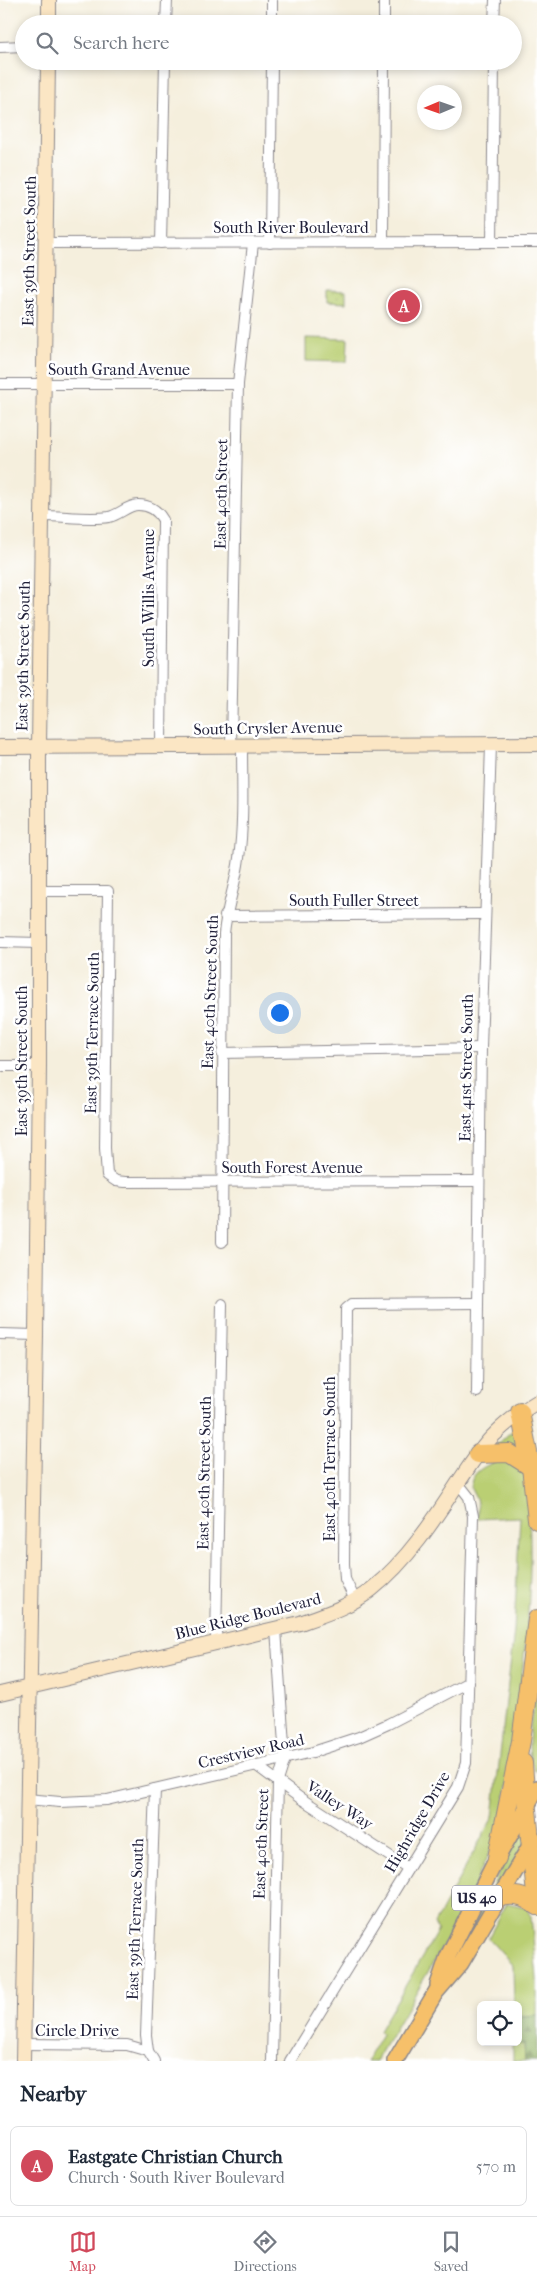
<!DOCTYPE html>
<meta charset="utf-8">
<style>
:root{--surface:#fff;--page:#f2f2f3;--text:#1f2937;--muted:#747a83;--line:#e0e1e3;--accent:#d1495b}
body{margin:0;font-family:"IM FELL French Canon",serif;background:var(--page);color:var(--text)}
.controls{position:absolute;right:15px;bottom:15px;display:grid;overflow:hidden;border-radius:8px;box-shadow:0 2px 8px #0003}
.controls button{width:45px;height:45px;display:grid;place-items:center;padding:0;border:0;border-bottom:1px solid var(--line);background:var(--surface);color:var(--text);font:25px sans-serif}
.compass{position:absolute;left:417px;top:85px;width:45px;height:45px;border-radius:50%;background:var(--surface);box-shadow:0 2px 8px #0003;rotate:268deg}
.you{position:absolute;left:279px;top:1012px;width:18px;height:18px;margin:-12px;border:4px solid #fff;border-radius:50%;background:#1a73e8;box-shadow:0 0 0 8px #1a73e833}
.badge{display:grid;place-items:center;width:32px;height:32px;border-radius:50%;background:var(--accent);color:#fff;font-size:16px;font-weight:700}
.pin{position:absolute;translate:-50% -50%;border:2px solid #fff;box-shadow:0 1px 5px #0006}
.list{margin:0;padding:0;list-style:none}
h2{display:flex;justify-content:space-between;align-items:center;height:65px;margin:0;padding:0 20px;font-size:21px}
h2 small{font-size:16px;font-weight:400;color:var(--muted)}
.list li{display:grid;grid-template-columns:32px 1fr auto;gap:15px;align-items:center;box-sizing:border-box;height:80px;margin:0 10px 10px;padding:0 10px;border:1px solid var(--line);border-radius:8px}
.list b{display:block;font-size:19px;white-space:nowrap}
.list p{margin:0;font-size:16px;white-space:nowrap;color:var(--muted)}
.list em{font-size:16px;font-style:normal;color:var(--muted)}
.icon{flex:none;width:28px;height:28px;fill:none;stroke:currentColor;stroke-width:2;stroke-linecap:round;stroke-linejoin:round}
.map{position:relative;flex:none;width:537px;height:2061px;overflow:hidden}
.search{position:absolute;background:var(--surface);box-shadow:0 2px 8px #0003;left:15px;right:15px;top:15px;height:55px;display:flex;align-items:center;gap:12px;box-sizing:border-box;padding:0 18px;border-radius:28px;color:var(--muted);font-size:19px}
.sheet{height:155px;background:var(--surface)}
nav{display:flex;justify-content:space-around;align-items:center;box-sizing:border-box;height:70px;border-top:1px solid var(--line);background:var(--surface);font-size:14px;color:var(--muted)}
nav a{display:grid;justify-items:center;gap:2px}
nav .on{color:var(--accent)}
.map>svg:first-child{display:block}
</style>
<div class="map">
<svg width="537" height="2061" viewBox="0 0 537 2061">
<defs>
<pattern id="forest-firs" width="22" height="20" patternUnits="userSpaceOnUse" patternTransform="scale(1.25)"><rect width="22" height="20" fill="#93b265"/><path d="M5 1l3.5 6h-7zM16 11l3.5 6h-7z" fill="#789054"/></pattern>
<pattern id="park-dots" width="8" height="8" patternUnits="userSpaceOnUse" patternTransform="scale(1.25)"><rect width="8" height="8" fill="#bacf73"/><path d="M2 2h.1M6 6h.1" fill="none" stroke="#a0b164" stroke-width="1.8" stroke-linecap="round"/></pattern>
</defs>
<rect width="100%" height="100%" fill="#fff"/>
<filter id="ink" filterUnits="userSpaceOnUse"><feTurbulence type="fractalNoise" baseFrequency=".02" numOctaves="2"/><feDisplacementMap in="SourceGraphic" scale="10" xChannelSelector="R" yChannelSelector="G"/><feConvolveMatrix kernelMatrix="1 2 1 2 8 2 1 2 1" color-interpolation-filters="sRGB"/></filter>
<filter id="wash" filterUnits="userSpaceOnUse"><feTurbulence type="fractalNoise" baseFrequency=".0096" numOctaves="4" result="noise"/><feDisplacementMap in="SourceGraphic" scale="20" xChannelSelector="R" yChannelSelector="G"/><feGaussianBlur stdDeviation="1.12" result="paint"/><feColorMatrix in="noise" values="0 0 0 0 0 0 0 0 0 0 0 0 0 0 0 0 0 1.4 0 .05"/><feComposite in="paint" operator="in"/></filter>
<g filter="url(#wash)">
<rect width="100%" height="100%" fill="#f5efdd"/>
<g fill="#bacf73" stroke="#6e7857">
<path d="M306,338L348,339L347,362L306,361Z"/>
<path d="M515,1429L524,1457L492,1449L513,1430Z"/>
<path d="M504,1460L519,1467L525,1474C537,1564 526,1655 512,1744C508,1772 507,1808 497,1834C465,1913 419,1987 376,2061H366L382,2034L379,2031L438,1930L434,1924L493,1817L514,1631L520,1517L478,1519C478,1513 478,1505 476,1499C475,1496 472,1492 471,1488C469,1471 491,1462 504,1460Z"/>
<path d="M537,1682V1771H535C522,1751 534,1705 537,1682Z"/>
<path d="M524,1822L526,1842L473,1932L470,1931Z"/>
<path d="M507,1903L526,1907L531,1917L537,1979V2015L522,2016L518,2013V2005H514L513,1966L488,1938Z"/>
<path d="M524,2043L525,2061H513V2044Z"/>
</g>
<path fill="url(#forest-firs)" stroke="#5a6a50" d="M518,2013L522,2016L537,2015V2061H525L524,2044H513L518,2042Z"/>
<path fill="url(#park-dots)" stroke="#6e7857" d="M327,290L346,291V303L327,302Z"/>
</g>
<g filter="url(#ink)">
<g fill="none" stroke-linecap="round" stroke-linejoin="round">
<defs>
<g id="street">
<path d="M166,24L167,0"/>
<path d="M272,24V0"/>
<path d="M384,24V0"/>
<path d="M494,24L495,0"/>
<path d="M0,47L24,46"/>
<path d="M383,241L384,61"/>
<path d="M492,242L494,61"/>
<path d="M46,243L537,242"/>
<path d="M161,243L165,61"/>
<path d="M270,243L272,61"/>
<path d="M0,384H238"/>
<path d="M42,516C64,516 88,520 109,517C119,515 128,505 138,505C150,505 158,511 163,520L161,746"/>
<path d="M231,746L238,384L253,243"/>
<path d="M39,891H108L105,1148L107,1175L116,1181L125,1182L479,1181"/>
<path d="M225,916L484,914"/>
<path d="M0,942L39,943"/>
<path d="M222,1053L481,1048"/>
<path d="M0,1066H39"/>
<path d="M222,1242L224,934C226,908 236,884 239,858C244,821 242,783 242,746"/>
<path d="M0,1334L36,1335"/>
<path d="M477,1392L481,1048L491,745"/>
<path d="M355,1600L345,1579L344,1564L346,1309L352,1304L478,1303"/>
<path d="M216,1643L222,1304"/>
<path d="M257,1766L300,1798L408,1868"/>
<path d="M27,1799L60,1802L107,1800L313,1752L359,1737L388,1724L469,1682"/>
<path d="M23,2044L127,2045L148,2051L154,2061"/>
<path d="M148,2051L146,2035L155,1789"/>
<path d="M272,2061L278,1781L285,1759L276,1629"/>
<path d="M290,2061L458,1787L466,1763L473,1516L469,1497L458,1483"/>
</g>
<g id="secondary">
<path d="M49,24V0"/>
<path d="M0,747L537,744"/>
<path d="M0,1694L300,1623C326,1614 351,1606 372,1589C407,1561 434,1520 458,1483C470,1466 480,1448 495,1434C508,1421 522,1411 537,1402"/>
<path d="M23,2061L36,1335L39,1066V747L48,61"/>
</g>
<g id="primary">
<path d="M438,1985L448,1956L497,1858L537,1788"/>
<path d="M395,2061L436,1992L461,1963L534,1839"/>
</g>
<g id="highway">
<path d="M520,1412L531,1467L537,1520"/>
<path d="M478,1454L509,1453L531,1467"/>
<path d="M523,1763C526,1811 533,1858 537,1906"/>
<path d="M497,1858L521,1741L537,1619"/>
<path d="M497,1898C513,1893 524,1896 537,1906"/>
</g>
</defs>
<use href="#street" stroke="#8c888c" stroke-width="12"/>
<use href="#secondary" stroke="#8c888c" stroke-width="16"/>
<use href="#primary" stroke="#8c888c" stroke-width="18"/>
<use href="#highway" stroke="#8c888c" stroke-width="20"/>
<use href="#street" stroke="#fff" stroke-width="10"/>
<use href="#secondary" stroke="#fbe6c4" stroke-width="14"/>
<use href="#primary" stroke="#f6c06b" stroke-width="15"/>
<use href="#highway" stroke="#f6c06b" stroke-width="18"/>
</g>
</g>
<g text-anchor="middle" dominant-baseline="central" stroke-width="5" stroke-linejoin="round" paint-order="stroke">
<rect fill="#fff" stroke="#646476" stroke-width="1" x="452" y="1885.5" width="50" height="25" rx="4"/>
<g font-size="15" font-weight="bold" fill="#22223b">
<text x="477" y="1898">US 40</text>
</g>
<g font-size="16" fill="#22223b" stroke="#fff">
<text x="291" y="227">South River Boulevard</text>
<text transform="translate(29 251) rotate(-89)">East 39th Street South</text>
<text x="119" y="369">South Grand Avenue</text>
<text transform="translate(221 494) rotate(-89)">East 40th Street</text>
<text transform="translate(148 598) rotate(-90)">South Willis Avenue</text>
<text transform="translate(23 656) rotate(-89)">East 39th Street South</text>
<text transform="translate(268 728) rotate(-1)">South Crysler Avenue</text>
<text x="354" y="900">South Fuller Street</text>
<text transform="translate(210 992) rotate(-88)">East 40th Street South</text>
<text transform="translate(92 1033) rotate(-89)">East 39th Terrace South</text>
<text transform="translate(21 1061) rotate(-90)">East 39th Street South</text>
<text transform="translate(466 1068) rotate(-89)">East 41st Street South</text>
<text x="292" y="1167">South Forest Avenue</text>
<text transform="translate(329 1459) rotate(-90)">East 40th Terrace South</text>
<text transform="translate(204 1473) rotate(-89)">East 40th Street South</text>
<text transform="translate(248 1616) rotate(-14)">Blue Ridge Boulevard</text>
<text transform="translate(251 1751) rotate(-13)">Crestview Road</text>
<text transform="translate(340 1805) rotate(33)">Valley Way</text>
<text transform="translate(417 1822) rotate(-60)">Highridge Drive</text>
<text transform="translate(261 1844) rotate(-88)">East 40th Street</text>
<text transform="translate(135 1919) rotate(-88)">East 39th Terrace South</text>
<text x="77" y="2030">Circle Drive</text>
</g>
</g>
</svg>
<div class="controls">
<button><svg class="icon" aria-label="locate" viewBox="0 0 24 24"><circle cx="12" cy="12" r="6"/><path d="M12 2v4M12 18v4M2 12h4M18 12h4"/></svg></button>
</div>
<svg class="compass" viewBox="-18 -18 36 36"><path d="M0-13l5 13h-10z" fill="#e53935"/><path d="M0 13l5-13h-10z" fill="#747a83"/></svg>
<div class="you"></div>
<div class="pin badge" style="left:404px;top:306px">A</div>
<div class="search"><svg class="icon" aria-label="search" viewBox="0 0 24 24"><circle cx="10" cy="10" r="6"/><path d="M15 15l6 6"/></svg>Search here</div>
</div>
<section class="sheet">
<h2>Nearby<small></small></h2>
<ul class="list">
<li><span class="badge">A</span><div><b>Eastgate Christian Church</b><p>Church · South River Boulevard</p></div><em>570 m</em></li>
</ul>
</section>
<nav>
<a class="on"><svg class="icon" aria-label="map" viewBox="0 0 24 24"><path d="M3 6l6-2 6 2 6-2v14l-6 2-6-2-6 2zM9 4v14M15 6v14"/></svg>Map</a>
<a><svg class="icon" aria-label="directions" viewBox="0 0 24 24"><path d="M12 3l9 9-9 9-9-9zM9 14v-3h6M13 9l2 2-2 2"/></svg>Directions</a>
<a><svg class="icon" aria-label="saved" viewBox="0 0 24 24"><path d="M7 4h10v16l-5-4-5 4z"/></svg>Saved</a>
</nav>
